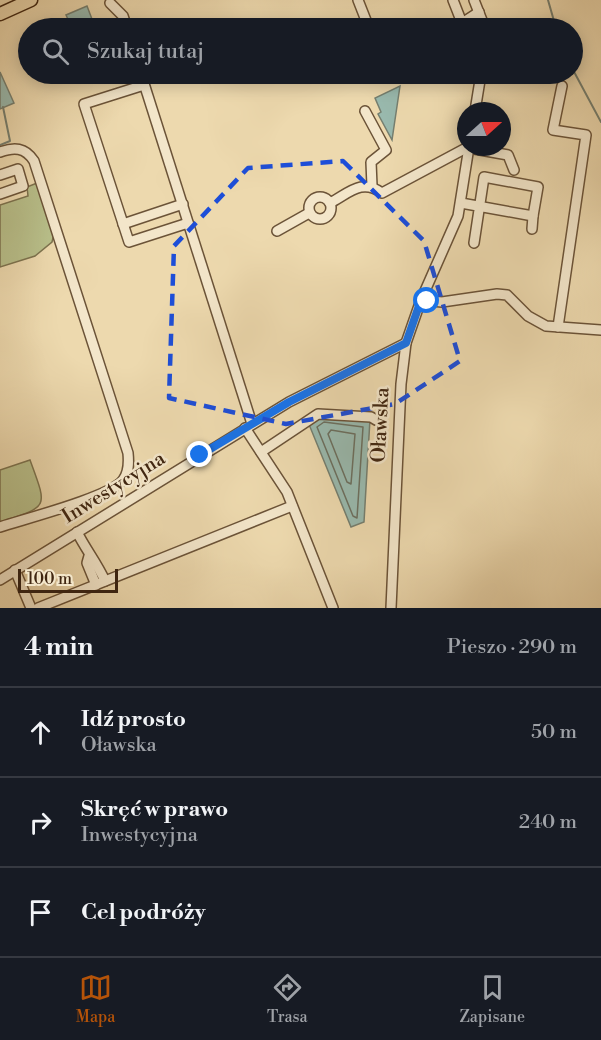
<!DOCTYPE html>
<html lang="pl">
<meta charset="utf-8">
<style>
:root{--surface:#171b24;--page:#242831;--text:#f1f3f6;--muted:#9ea1a6;--line:#363941;--accent:#b45309}
body{margin:0;font-family:"Libre Bodoni",serif;background:var(--page);color:var(--text)}
.compass{position:absolute;left:457px;top:102px;width:54px;height:54px;border-radius:50%;background:var(--surface);box-shadow:0 3px 15px #0003;rotate:69deg}
.scale{position:absolute;left:18px;bottom:15px;width:100px;box-sizing:border-box;padding-left:6px;border:3px solid #402611;border-top:0;font-size:16px;line-height:21px;white-space:nowrap;color:#402611;-webkit-text-stroke:4px #f3e6ca;paint-order:stroke}
.stop{position:absolute;width:18px;height:18px;margin:-14px;border:4px solid #1a73e8;border-radius:50%;background:#fff}
.stop.end{background:#1a73e8;border-color:#fff;box-shadow:0 2px 6px #0008}
.list{margin:0;padding:0;list-style:none}
h2{display:flex;justify-content:space-between;align-items:center;height:78px;margin:0;padding:0 24px;font-size:26px}
h2 small{font-size:20px;font-weight:400;color:var(--muted)}
.list li{display:grid;grid-template-columns:39px 1fr auto;gap:18px;align-items:center;box-sizing:border-box;height:90px;padding:0 24px;border-top:2px solid var(--line)}
.list b{display:block;font-size:22px;white-space:nowrap}
.list p{margin:0;font-size:20px;white-space:nowrap;color:var(--muted)}
.list em{font-size:20px;font-style:normal;color:var(--muted)}
.icon{flex:none;width:33px;height:33px;fill:none;stroke:currentColor;stroke-width:2;stroke-linecap:round;stroke-linejoin:round}
.map{position:relative;flex:none;width:601px;height:608px;overflow:hidden}
.search{position:absolute;background:var(--surface);box-shadow:0 3px 15px #0003;left:18px;right:18px;top:18px;height:66px;display:flex;align-items:center;gap:15px;box-sizing:border-box;padding:0 21px;border-radius:33px;color:var(--muted);font-size:22px}
.sheet{height:348px;background:var(--surface)}
nav{display:flex;justify-content:space-around;align-items:center;box-sizing:border-box;height:84px;border-top:2px solid var(--line);background:var(--surface);font-size:16px;color:var(--muted)}
nav a{display:grid;justify-items:center;gap:3px}
nav .on{color:var(--accent)}
.map>svg:first-child{display:block}
</style>
<div class="map">
<svg width="601" height="608" viewBox="0 0 601 608">
<rect width="100%" height="100%" fill="#edd9ae"/>
<filter id="stains"><feTurbulence type="fractalNoise" baseFrequency=".00333" numOctaves="4"/><feColorMatrix values="0 0 0 0 .2 0 0 0 0 .09 0 0 0 0 .02 0 0 0 .5 -.17"/></filter>
<radialGradient id="worn" r=".72"><stop offset=".6" stop-color="#630" stop-opacity="0"/><stop offset="1" stop-color="#630" stop-opacity=".3"/></radialGradient>
<g fill="#b8bf8a" stroke="#7c724e" stroke-width="1.5">
<path d="M37,183L54,234L52,242L35,256L0,267V205L28,196L27,187Z"/>
<path d="M30,460C48,509 49,506 0,522V470Z"/>
</g>
<g fill="#99baaf" stroke="#757f70" stroke-width="1.5">
<path d="M87,6L95,27L72,28L66,15Z"/>
<path d="M0,72L14,103L0,109Z"/>
<path d="M400,86L392,140L378,114L381,112L375,98Z"/>
<path d="M322,416L370,419L364,522L351,527L308,422Z"/>
</g>
<g fill="none" stroke-linecap="round" stroke-linejoin="round">
<g stroke="#6c7060" stroke-width="1.5">
<path d="M324,422L363,427L357,518L353,516L317,427Z"/>
<path d="M331,430L355,434L351,484L347,482L328,434Z"/>
</g>
<g stroke="#757f70" stroke-width="2">
<path d="M548,0L556,28"/>
<path d="M572,68L601,122"/>
<path d="M0,145L10,141L3,107"/>
</g>
<defs>
<g id="minor">
<path d="M358,0L369,28"/>
<path d="M453,0L462,23L479,12"/>
<path d="M474,0L485,28"/>
<path d="M110,3L123,16L127,28"/>
<path d="M141,74L252,424"/>
<path d="M144,85L84,104L129,242L188,223"/>
<path d="M365,111L386,150L371,162L372,186"/>
<path d="M475,111L481,74"/>
<path d="M469,148L508,155L514,170"/>
<path d="M0,152C14,147 25,147 34,161L128,453C129,463 129,472 123,480C110,497 24,519 0,527"/>
<path d="M0,175L18,169L23,186L0,194"/>
<circle cx="320" cy="208" r="11"/>
<path d="M330,203C349,193 362,178 382,193L468,147"/>
<path d="M461,203L533,216L538,187L484,177L474,243"/>
<path d="M123,224L183,204"/>
<path d="M532,229L533,216"/>
<path d="M277,231L309,213"/>
<path d="M421,300L442,302L497,294L507,295L528,316L546,326L601,330"/>
<path d="M558,327L586,135L553,130L562,86"/>
<path d="M245,428L287,492L333,608"/>
<path d="M261,452L318,414L371,417L376,420"/>
<path d="M77,532C86,550 97,563 105,581"/>
<path d="M89,556L87,563L96,585"/>
<path d="M15,570L31,608"/>
<path d="M0,580L289,402L406,343"/>
<path d="M38,608L292,506"/>
<path d="M391,608L401,384L406,343L421,300L458,216L469,147"/>
</g>
<path id="major" d="M0,14L31,0"/>
</defs>
<use href="#minor" stroke="#6b5338" stroke-width="12"/>
<use href="#major" stroke="#402611" stroke-width="15"/>
<use href="#minor" stroke="#f3e6ca" stroke-width="9"/>
<use href="#major" stroke="#edd9ae" stroke-width="12"/>
</g>
<g fill="none" stroke-linecap="round" stroke-linejoin="round">
<path stroke="#1a73e8" stroke-width="8" d="M200,455L289,402L406,343L421,300L427,301"/>
</g>
<path fill="none" stroke="#1d4ed8" stroke-width="4.5" stroke-dasharray="12 8" stroke-linejoin="round" d="M343,161L424,241L460,361L395,404L286,424L169,398L174,246L248,168Z"/>
<g text-anchor="middle" dominant-baseline="central" stroke-width="5" stroke-linejoin="round" paint-order="stroke">
<g font-size="20" fill="#402611" stroke="#f3e6ca">
<text transform="translate(381 425) rotate(-87)">Oławska</text>
<text transform="translate(114 488) rotate(-32)">Inwestycyjna</text>
</g>
</g>
<rect width="100%" height="100%" filter="url(#stains)"/>
<rect width="100%" height="100%" fill="url(#worn)"/>
</svg>
<svg class="compass" viewBox="-18 -18 36 36"><path d="M0-13l5 13h-10z" fill="#e53935"/><path d="M0 13l5-13h-10z" fill="#9ea1a6"/></svg>
<div class="scale">100 m</div>
<div class="stop" style="left:427px;top:301px"></div>
<div class="stop end" style="left:200px;top:455px"></div>
<div class="search"><svg class="icon" aria-label="search" viewBox="0 0 24 24"><circle cx="10" cy="10" r="6"/><path d="M15 15l6 6"/></svg>Szukaj tutaj</div>
</div>
<section class="sheet">
<h2>4 min<small>Pieszo · 290 m</small></h2>
<ul class="list">
<li><svg class="icon" aria-label="ahead" viewBox="0 0 24 24"><path d="M12 20V5M6 11l6-6 6 6"/></svg><div><b>Idź prosto</b><p>Oławska</p></div><em>50 m</em></li>
<li><svg class="icon" aria-label="right" viewBox="0 0 24 24"><path d="M7 20v-9h11M14 6l5 5-5 5"/></svg><div><b>Skręć w prawo</b><p>Inwestycyjna</p></div><em>240 m</em></li>
<li><svg class="icon" aria-label="arrive" viewBox="0 0 24 24"><path d="M6 21V4h12l-3 4 3 4H6"/></svg><div><b>Cel podróży</b></div></li>
</ul>
</section>
<nav>
<a class="on"><svg class="icon" aria-label="map" viewBox="0 0 24 24"><path d="M3 6l6-2 6 2 6-2v14l-6 2-6-2-6 2zM9 4v14M15 6v14"/></svg>Mapa</a>
<a><svg class="icon" aria-label="directions" viewBox="0 0 24 24"><path d="M12 3l9 9-9 9-9-9zM9 14v-3h6M13 9l2 2-2 2"/></svg>Trasa</a>
<a><svg class="icon" aria-label="saved" viewBox="0 0 24 24"><path d="M7 4h10v16l-5-4-5 4z"/></svg>Zapisane</a>
</nav>
